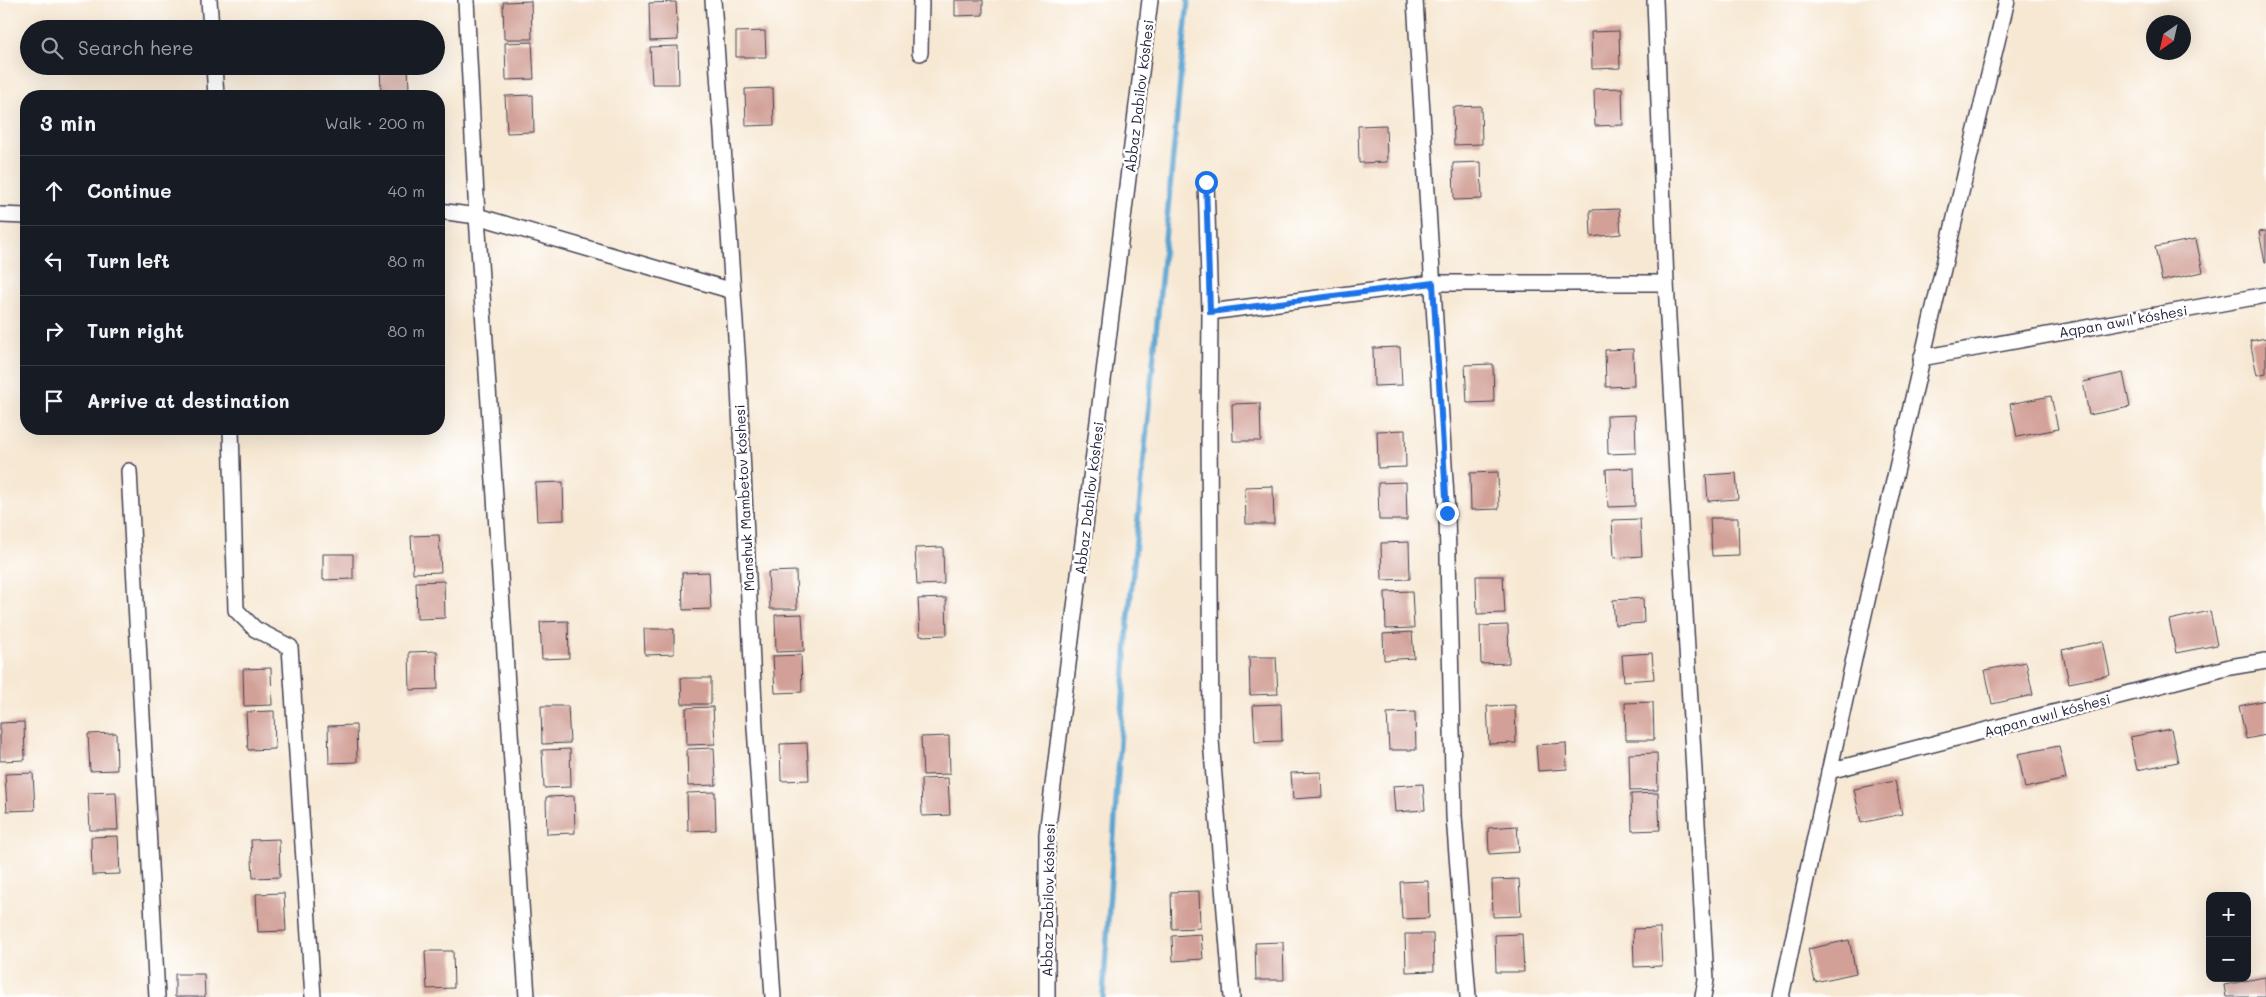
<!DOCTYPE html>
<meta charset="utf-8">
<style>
:root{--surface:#171b24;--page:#20242c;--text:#f1f3f6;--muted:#9ea1a6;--line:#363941}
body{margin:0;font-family:Mali,sans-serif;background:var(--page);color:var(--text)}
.controls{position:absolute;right:15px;bottom:15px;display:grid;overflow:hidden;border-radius:10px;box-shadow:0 5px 20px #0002}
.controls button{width:45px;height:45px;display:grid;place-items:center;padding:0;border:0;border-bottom:1px solid var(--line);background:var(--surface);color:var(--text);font:25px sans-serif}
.compass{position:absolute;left:2146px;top:15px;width:45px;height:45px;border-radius:50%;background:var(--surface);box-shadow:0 5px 20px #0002;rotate:214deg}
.stop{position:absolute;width:15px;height:15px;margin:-11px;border:4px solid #1a73e8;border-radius:50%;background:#fff}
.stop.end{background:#1a73e8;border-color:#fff;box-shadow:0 1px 5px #0008}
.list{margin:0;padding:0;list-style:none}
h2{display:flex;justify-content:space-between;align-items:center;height:65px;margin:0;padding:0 20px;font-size:21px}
h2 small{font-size:16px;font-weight:400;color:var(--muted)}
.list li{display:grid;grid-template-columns:32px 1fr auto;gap:15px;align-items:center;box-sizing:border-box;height:70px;padding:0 20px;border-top:1px solid var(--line)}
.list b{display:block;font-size:19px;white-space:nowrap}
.list em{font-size:16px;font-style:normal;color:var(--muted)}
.icon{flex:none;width:28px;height:28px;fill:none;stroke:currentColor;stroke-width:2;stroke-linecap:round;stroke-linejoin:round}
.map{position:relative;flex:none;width:2266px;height:997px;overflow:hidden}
.search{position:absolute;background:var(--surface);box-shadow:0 5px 20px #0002;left:20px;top:20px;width:425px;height:55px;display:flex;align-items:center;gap:12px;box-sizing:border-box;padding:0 18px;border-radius:28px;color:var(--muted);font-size:19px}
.panel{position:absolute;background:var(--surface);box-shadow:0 5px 20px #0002;left:20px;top:90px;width:425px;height:345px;border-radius:20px}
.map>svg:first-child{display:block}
</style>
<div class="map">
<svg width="2266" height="997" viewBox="0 0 2266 997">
<rect width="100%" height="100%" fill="#fff"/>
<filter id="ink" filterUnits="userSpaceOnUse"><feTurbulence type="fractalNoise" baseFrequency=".02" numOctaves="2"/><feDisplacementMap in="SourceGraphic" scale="10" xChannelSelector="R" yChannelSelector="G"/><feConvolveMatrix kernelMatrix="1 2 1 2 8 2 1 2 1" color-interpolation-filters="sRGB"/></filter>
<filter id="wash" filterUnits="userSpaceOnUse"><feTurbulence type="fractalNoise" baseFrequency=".0096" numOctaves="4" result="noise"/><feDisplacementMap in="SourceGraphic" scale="20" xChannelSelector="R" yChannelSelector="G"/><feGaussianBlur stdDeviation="1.12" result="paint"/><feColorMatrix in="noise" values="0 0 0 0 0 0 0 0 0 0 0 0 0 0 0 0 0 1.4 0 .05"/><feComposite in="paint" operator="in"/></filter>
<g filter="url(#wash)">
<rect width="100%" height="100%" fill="#f7e8d3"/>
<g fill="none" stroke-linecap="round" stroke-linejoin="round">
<path stroke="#57a2cf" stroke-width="5.5" d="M1103,997L1128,624L1188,0"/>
</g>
<g id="blocks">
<g fill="#d2a097">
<path d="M955,0H983V15L955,16Z"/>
<path d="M531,1L532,39H504L503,2Z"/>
<path d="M676,2L678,40L650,41L649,3Z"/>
<path d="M765,31L766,57H736V32Z"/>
<path d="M1619,31L1620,68L1592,69L1591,32Z"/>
<path d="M532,42L534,79L506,80L505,43Z"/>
<path d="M678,46L679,84H652L650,47Z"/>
<path d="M380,66H408L409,90L381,91Z"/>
<path d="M773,88L774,125L746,126L745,89Z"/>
<path d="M1622,88L1623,125L1595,126L1594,89Z"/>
<path d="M533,95L534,132L507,133L505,96Z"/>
<path d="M1481,106L1482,144L1454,145L1453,107Z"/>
<path d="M1386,125L1387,162L1359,163L1358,126Z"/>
<path d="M1481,162L1482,199L1454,200L1453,163Z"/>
<path d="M1619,209L1621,234L1591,237L1590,210Z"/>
<path d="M2266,231V263H2265L2259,232Z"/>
<path d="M2196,239L2203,272L2162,281L2155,247Z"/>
<path d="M2266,338V373L2257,375L2250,341Z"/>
<path d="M1400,347L1402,385L1374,386L1373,348Z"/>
<path d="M1633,349L1634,386L1606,387L1605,350Z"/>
<path d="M1493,364L1494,402L1467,403L1465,365Z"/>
<path d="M2123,373L2130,407L2089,415L2083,382Z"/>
<path d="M2051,396L2058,429L2017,437L2010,404Z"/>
<path d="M1260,403L1261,441H1233L1232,404Z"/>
<path d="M1635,415L1636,453L1608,454L1607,416Z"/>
<path d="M1405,430L1406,467L1378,468L1377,431Z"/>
<path d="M1634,468L1635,506L1608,507L1606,469Z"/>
<path d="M1498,472L1499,509L1471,510L1470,473Z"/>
<path d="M1736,473L1738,499L1708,501L1706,475Z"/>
<path d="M563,482L564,520L537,521L535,483Z"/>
<path d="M1406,482L1407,520H1379L1378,483Z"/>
<path d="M1273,486L1274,524H1246L1245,487Z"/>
<path d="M1710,518H1738L1739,555L1712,556Z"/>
<path d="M1640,519L1642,556L1614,558L1612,520Z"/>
<path d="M439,535L441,572L413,573L411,536Z"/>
<path d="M1409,542L1410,579L1382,580L1381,543Z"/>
<path d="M943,547L944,584L917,585L915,548Z"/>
<path d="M323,554H353V579L323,580Z"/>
<path d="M796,571L797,609H770L768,572Z"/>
<path d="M709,572L711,609L683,610L682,573Z"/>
<path d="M1476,576H1503L1505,613L1477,614Z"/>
<path d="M444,581L445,618L417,619L416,582Z"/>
<path d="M1412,591L1414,628L1386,629L1385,592Z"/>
<path d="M946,598L947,635L920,636L918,599Z"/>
<path d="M1643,598L1644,623L1615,625L1613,600Z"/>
<path d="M2210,611L2217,645L2176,653L2169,620Z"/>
<path d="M802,614L804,651L776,652L775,615Z"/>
<path d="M568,621L569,658L542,659L540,622Z"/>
<path d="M1508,625L1509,663L1481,664L1480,626Z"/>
<path d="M644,629H674V654L645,655Z"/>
<path d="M1412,632L1414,658L1384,660L1383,634Z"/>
<path d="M2103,641L2110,675L2069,683L2062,650Z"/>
<path d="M437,651L438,689L410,690L409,652Z"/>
<path d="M1652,653L1654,679L1624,681L1622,655Z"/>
<path d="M801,655L802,692L775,693L773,656Z"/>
<path d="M1249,657H1276L1278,694L1250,695Z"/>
<path d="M2026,662L2033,695L1992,704L1985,670Z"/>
<path d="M271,668L272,705L244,706L243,669Z"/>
<path d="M681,678H711V704H682Z"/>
<path d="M2266,700V735L2246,739L2239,706Z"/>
<path d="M1653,702L1654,740H1626L1625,703Z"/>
<path d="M1281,704L1282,741L1255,742L1253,705Z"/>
<path d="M1515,705L1516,743L1489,744L1487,706Z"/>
<path d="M541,706H568L570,743L542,744Z"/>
<path d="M713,707L715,744L687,745L686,708Z"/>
<path d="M274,711L275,749L248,750L246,712Z"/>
<path d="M1415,712L1416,750H1389L1387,713Z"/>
<path d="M24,722L25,760L0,761V723Z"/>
<path d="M356,725L357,762L329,763L328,726Z"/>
<path d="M2171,729L2178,762L2137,770L2130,737Z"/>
<path d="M116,733L117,770L90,771L88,734Z"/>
<path d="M949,736L950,774L923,775L921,737Z"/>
<path d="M807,743L809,780L781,781L780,744Z"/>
<path d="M1566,743L1567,769L1538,771L1536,745Z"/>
<path d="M2059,746L2066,779L2025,788L2018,754Z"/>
<path d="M714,748L716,785L688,786L687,749Z"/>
<path d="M570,749L571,787L544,788L542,750Z"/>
<path d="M1657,753L1658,790L1630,791L1629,754Z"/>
<path d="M1321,772L1322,797L1293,799L1291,773Z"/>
<path d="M33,773L35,810L7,811L5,774Z"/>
<path d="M948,778L950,815L922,816L921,779Z"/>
<path d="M1895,781L1902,814L1861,823L1854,789Z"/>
<path d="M1423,784L1425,810L1395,812L1393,786Z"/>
<path d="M116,792L118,830H90L88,793Z"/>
<path d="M715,792L716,830L688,831L687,793Z"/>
<path d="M1658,793L1660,830L1632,831L1631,794Z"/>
<path d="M574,796L575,833L547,834L546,797Z"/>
<path d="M1517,826L1519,852L1489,854L1488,828Z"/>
<path d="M118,836L120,874L92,875L91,837Z"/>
<path d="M279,839L280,877L253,878L251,840Z"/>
<path d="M1519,879L1521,916L1493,917L1492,880Z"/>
<path d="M1428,881L1429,918L1402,919L1400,882Z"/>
<path d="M1199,891L1200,928L1172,929L1171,892Z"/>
<path d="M284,893L286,931L258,932L256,894Z"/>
<path d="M1660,928L1662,966L1634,967L1633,929Z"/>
<path d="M1201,934L1203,959L1173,961L1172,936Z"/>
<path d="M1405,934H1433L1434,971L1406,972Z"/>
<path d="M1522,934L1524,972H1496L1495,935Z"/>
<path d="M1849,940L1856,973L1815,982L1808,949Z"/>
<path d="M1283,942L1284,980H1256L1255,943Z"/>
<path d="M425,951H453L454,988L427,989Z"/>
<path d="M175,974H204L205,997H175Z"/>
<path d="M2265,977L2266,997H2226L2224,985Z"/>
</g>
</g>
</g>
<g filter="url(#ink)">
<use href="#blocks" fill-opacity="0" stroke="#424052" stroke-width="1"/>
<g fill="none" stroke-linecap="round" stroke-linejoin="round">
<defs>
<g id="street">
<path d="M209,0L211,29"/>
<path d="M466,0L477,216L527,997"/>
<path d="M713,0L738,366L755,727L773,997"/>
<path d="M1415,0L1447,513L1454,816L1468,997"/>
<path d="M1655,0L1666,283L1706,980L1703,997"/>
<path d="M920,53L921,0"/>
<path d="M214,66L216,96"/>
<path d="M1206,182L1210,312L1209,432L1211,740L1232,997"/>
<path d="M439,211L477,216L733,291"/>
<path d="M0,215L26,216"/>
<path d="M1210,312L1433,283H1666"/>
<path d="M1921,358L2266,295"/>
<path d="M231,429L236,610L255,629L290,647L313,997"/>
<path d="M129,471L157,997"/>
<path d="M1829,771L2230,667L2266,661"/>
<path d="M1047,997V834L1150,0"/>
<path d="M1781,997C1851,663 1927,331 2007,0"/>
</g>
</defs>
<use href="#street" stroke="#424052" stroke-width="18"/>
<use href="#street" stroke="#fff" stroke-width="15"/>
</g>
</g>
<g fill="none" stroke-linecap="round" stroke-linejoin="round" filter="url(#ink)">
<path stroke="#1a73e8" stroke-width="6" d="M1206,182L1210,312L1433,283L1447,513"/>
</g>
<g text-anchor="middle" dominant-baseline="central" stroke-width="5" stroke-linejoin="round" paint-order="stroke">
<g font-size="14" fill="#22223b" stroke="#fff">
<text transform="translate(1139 96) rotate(-83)">Abbaz Dabilov kóshesi</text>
<text transform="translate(2123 321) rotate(-10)">Aqpan awıl kóshesi</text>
<text transform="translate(744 498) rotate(-93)">Manshuk Mambetov kóshesi</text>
<text transform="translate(1089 498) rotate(-83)">Abbaz Dabilov kóshesi</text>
<text transform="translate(2047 715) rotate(-15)">Aqpan awıl kóshesi</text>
<text transform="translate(1048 900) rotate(-89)">Abbaz Dabilov kóshesi</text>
</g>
</g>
</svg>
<div class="controls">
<button>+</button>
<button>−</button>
</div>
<svg class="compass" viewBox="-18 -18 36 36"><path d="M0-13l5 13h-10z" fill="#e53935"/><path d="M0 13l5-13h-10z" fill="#9ea1a6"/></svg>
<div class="stop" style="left:1206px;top:182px"></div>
<div class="stop end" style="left:1447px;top:513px"></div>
<div class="search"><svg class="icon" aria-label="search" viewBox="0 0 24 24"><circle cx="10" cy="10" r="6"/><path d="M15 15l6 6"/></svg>Search here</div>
<section class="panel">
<h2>3 min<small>Walk · 200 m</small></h2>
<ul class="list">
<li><svg class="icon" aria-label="ahead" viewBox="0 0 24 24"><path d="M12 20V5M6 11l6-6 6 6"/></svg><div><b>Continue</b></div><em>40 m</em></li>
<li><svg class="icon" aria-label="left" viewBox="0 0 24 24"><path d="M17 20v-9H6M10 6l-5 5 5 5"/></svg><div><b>Turn left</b></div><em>80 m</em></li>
<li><svg class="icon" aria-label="right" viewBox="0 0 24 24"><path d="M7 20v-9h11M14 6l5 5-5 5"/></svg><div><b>Turn right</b></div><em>80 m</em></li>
<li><svg class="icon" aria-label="arrive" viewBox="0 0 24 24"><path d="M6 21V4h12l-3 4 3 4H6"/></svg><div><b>Arrive at destination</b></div></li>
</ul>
</section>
</div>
